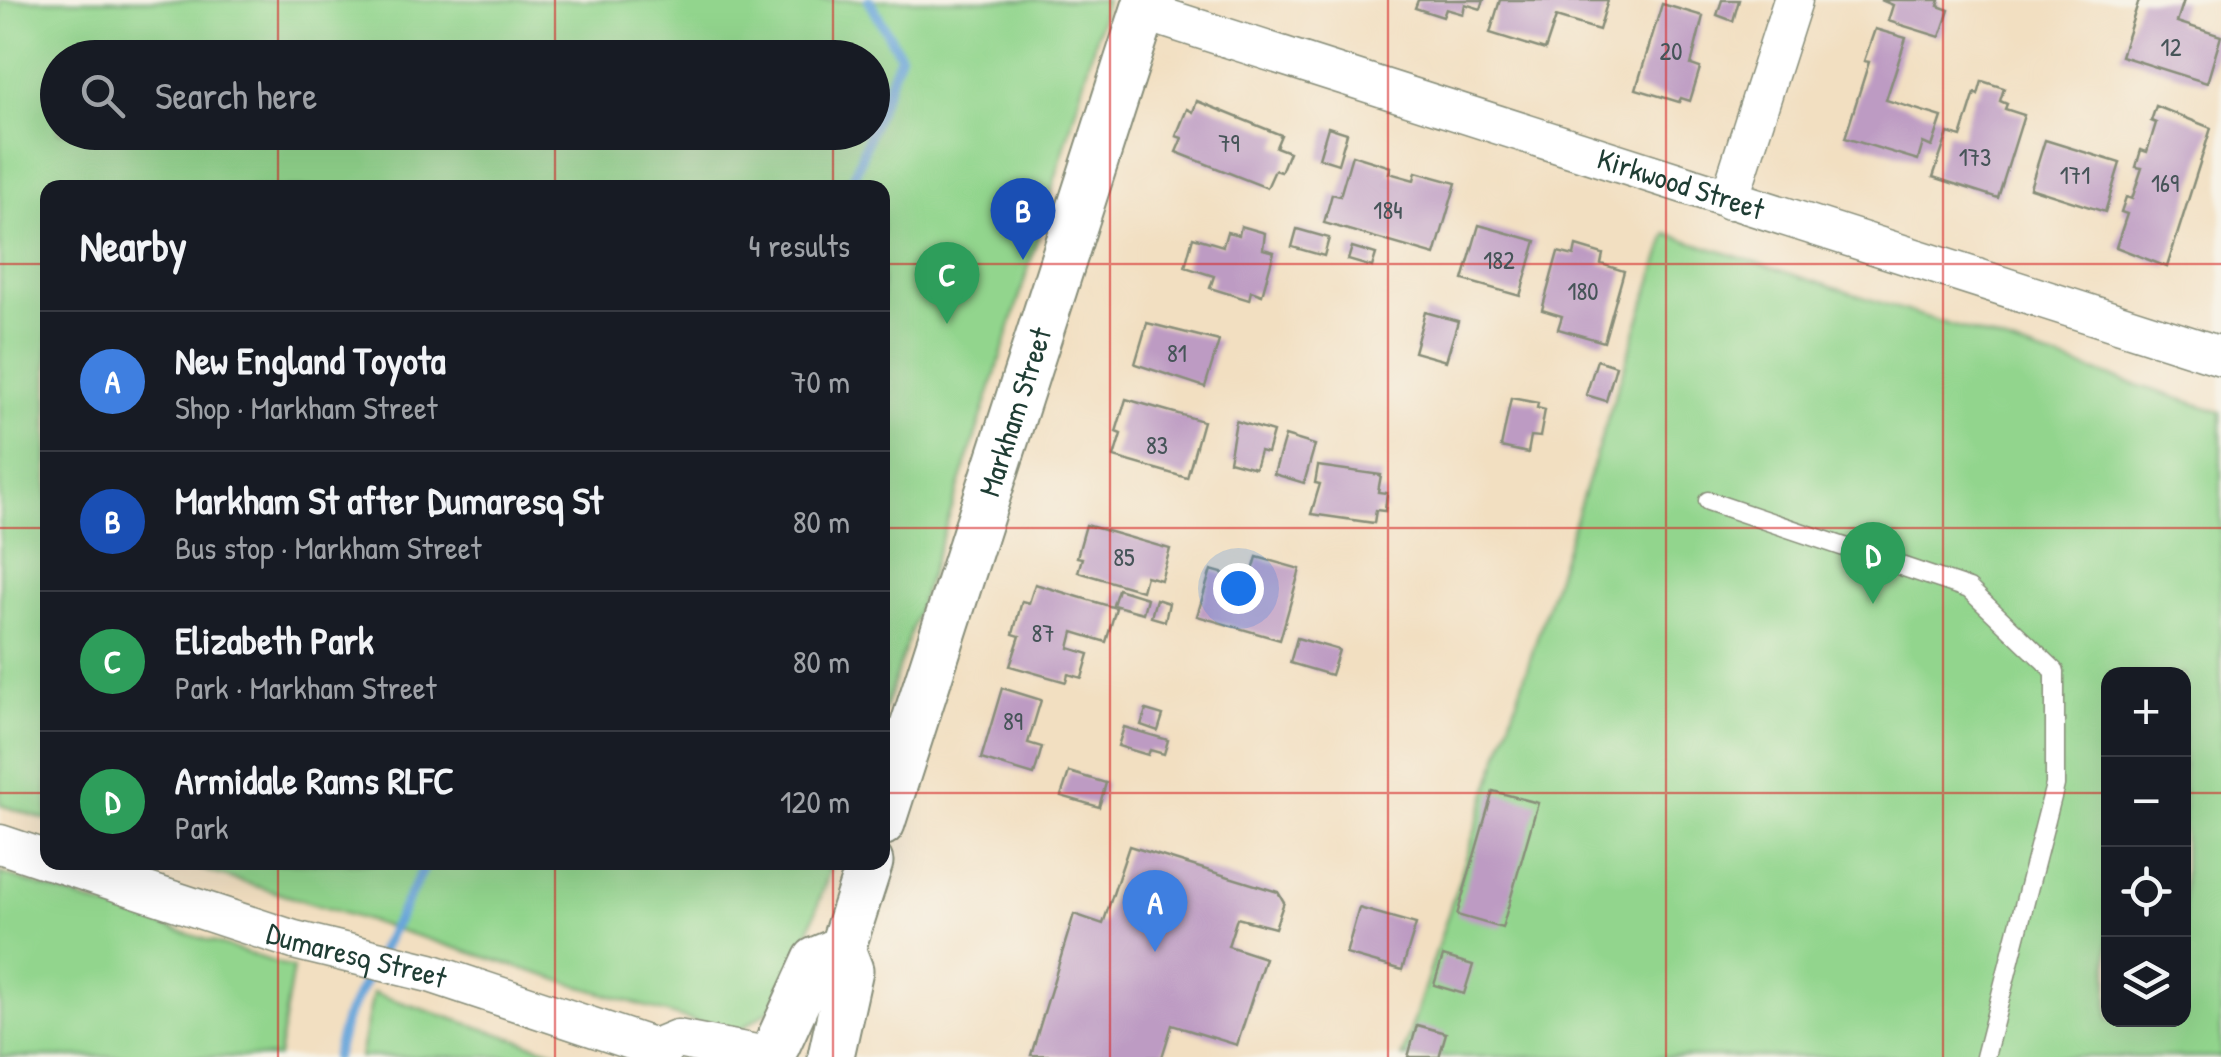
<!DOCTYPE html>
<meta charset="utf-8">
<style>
:root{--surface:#171b24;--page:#20242c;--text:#f1f3f6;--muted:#9ea1a6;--line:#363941;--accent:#d1495b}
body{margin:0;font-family:"Patrick Hand",sans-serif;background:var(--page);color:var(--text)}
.controls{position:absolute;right:30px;bottom:30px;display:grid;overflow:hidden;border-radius:20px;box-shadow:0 10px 40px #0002}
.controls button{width:90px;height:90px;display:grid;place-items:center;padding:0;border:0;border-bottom:2px solid var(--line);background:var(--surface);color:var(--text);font:50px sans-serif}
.you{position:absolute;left:1238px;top:588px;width:35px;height:35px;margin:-25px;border:8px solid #fff;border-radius:50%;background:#1a73e8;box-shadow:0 0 0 15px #1a73e833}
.badge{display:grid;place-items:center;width:65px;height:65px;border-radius:50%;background:var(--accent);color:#fff;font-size:32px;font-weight:700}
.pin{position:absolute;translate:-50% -82px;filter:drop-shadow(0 2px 5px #0008)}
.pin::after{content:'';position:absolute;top:52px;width:35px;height:30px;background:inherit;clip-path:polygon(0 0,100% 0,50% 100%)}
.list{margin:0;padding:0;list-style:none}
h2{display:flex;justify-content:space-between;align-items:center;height:130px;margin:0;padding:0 40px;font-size:42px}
h2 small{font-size:32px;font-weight:400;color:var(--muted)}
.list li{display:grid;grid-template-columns:65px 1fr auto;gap:30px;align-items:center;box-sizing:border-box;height:140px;padding:0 40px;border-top:2px solid var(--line)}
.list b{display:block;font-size:38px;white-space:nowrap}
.list p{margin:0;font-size:32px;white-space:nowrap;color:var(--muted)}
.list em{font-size:32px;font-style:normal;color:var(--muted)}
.icon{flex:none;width:55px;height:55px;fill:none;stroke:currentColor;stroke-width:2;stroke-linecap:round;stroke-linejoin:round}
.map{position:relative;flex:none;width:2221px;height:1057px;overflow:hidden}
.search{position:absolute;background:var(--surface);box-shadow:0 10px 40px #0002;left:40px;top:40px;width:850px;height:110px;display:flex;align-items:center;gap:25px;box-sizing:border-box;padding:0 35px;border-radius:55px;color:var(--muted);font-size:38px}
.panel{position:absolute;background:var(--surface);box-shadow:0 10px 40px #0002;left:40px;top:180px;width:850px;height:690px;border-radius:20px}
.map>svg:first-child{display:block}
</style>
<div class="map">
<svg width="2221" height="1057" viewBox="0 0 2221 1057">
<rect width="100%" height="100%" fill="#f7f3e8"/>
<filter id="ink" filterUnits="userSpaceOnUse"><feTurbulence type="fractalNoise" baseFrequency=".01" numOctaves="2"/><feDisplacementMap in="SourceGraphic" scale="20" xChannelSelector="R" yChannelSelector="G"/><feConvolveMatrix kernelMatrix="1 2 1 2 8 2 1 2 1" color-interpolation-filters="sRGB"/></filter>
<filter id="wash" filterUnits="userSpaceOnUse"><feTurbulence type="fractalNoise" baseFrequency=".0048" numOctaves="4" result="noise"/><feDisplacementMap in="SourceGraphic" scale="40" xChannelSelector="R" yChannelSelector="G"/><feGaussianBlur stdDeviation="2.25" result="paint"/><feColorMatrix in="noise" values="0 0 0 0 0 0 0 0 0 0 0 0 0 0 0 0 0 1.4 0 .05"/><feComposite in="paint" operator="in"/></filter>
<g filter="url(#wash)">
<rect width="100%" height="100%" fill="#f2dfc1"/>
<g fill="#92d58d" stroke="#588960" stroke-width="2.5" fill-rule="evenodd">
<path d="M0,0H1106C1041,241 963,478 883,714L882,188H48L47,820L0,805ZM58,58H872V132H58Z"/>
<path d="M1667,234L2221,412V1057H1402ZM2108,674H2184V1020H2108Z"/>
<path d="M181,863H832L786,999L734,1034Z"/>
<path d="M0,873L293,968L278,1057H0Z"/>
<path d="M373,993L571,1057H360Z"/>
</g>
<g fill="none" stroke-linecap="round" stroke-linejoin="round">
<g stroke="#69a6da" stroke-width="10">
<path d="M869,0L900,55L872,127"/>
<path d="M850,188L870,132"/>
<path d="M335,1057L346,1018L427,862"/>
</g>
</g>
<g id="blocks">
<g fill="#bd9bc3">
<path d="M1418,0H1484L1481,9L1465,4L1463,14L1446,9L1443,17L1415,8Z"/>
<path d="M1500,0H1608L1599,30L1556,17L1545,50L1490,33Z"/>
<path d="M1722,0H1739L1733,21L1717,15Z"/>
<path d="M1881,0H1940L1938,6L1949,10L1940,37L1888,21L1893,5Z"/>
<path d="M2139,0H2184L2177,22L2221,36L2207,83L2121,56Z"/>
<path d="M1662,4L1703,16L1691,65L1700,68L1690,101L1681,98L1679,102L1636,89Z"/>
<path d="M1875,29L1906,38L1886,100L1942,117L1932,147L1923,143L1918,160L1845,138L1869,62L1864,61Z"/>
<path d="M1982,81L2004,88L2000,101L2007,104L2005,109L2024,115L1998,198L1933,177L1948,133L1961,137L1975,93L1978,95Z"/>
<path d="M1197,101L1281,135L1276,147L1289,152L1281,172L1275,170L1267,188L1176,152L1182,138L1176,136L1187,109L1193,112Z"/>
<path d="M2156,106L2211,128L2167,267L2116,247L2127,214L2121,212L2126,197L2132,199L2142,168L2136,167L2141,150L2147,152L2156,123L2151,121Z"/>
<path d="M1328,127L1347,133L1338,164L1319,158Z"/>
<path d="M2045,140L2120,163L2105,212L2030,188Z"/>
<path d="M1352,155L1391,167L1389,173L1414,180L1416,172L1456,183L1435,255L1324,223L1332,194L1340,196Z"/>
<path d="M1479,225L1536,241L1520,296L1463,280Z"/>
<path d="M1241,226L1265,233L1263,249L1274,252L1262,295L1251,291L1249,300L1210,288L1214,276L1185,267L1193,237L1223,246L1227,232L1239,235Z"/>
<path d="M1297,229L1329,238L1324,256L1292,247Z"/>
<path d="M1576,246L1603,254L1601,264L1624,271L1604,342L1558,329L1562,316L1542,310L1558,252L1574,256Z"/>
<path d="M1352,247L1376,254L1372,267L1348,260Z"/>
<path d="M1425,312L1458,321L1446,361L1414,352Z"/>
<path d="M1147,323L1219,341L1205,387L1135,364Z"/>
<path d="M1597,360L1616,366L1606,401L1586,395Z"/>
<path d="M1511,398L1538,403L1537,408L1545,410L1540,437L1531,436L1528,453L1501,447Z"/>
<path d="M1126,399L1203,421L1187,478L1114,457L1121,434L1116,432Z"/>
<path d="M1236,421L1273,432L1267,453L1260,451L1255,468L1229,461Z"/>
<path d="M1285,436L1315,445L1304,483L1274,474Z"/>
<path d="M1318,466L1381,475L1378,492L1387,493L1385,511L1376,510L1374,523L1311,514L1320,484L1315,483Z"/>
<path d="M1086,525L1170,549L1161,580L1146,576L1142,591L1078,572L1082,558L1077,557Z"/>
<path d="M1257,557L1300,569L1280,640L1197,616L1211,570L1250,581Z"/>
<path d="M1035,584L1116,608L1106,642L1073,632L1069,648L1089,654L1082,678L1068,674L1066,682L1010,666L1020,636L1013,634L1022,601L1029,603Z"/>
<path d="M1118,589L1147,598L1143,613L1113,605Z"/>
<path d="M1156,599L1169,603L1165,621L1151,617Z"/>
<path d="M1297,638L1339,650L1331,675L1290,663Z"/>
<path d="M1002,688L1041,700L1028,743L1042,747L1034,775L981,759Z"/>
<path d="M1146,710L1163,715L1158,731L1141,725Z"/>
<path d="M1124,727L1168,740L1164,754L1150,750L1148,755L1118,746Z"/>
<path d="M1069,772L1106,783L1099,807L1061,796Z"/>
<path d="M1493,791L1538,803L1502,928L1457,915Z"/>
<path d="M1129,846L1278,892L1284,902L1275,928L1237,918L1228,946L1265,958L1237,1045L1172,1025L1162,1057L1031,1055L1074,914L1103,924Z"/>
<path d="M1359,908L1416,924L1402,970L1346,954Z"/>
<path d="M1443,956L1473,965L1464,994L1434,985Z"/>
<path d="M1417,1025L1446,1033L1439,1057H1408Z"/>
</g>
</g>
</g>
<g filter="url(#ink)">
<use href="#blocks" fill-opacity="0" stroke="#888e7a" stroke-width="2.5"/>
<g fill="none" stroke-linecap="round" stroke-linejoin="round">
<defs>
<path id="service" d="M1708,501L1969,589L2055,671V785L1985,1057"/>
<g id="minor">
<path id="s1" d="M1143,11L2221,356"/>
<path d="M1729,200L1793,0"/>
<path d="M0,844L48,860"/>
<path id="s2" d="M56,862L294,940L430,973L655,1048L660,1057"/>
<path d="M655,1048L677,1039L761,1055"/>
</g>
<g id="tertiary">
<path id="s3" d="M882,823L1147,0"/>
<path d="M777,1045L816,960L842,949"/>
<path d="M831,1056L850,970L842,949L870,862"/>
</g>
</defs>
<use href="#service" stroke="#888e7a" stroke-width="21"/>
<use href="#minor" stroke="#888e7a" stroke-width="41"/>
<use href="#tertiary" stroke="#888e7a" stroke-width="49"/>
<use href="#service" stroke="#fff" stroke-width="18"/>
<use href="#minor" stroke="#fff" stroke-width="38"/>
<use href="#tertiary" stroke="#fff" stroke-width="45"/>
</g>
</g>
<path fill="none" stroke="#d62828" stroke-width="2.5" stroke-opacity="0.55" d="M278,0V58M555,0V58M833,0V58M1110,0V1057M1388,0V1057M1666,0V1057M1943,0V1057M278,132V188M555,132V188M833,132V188M0,264H48M882,264H2221M0,528H48M882,528H2221M0,793H48M882,793H2108M2184,793H2221M278,862V1057M555,862V1057M833,862V1057"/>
<g text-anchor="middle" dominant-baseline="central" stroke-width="10" stroke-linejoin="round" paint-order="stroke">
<g font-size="25" fill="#465458">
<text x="2171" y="47">12</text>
<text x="1671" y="51">20</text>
<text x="1229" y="143">79</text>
<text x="1975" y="157">173</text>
<text x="2075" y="175">171</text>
<text x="2165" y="183">169</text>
<text x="1388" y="210">184</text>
<text x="1499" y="260">182</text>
<text x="1583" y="291">180</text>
<text x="1177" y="353">81</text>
<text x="1157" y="445">83</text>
<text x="1124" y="557">85</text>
<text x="1043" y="633">87</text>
<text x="1013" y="721">89</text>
</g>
<g font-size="30" fill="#1f3d34" stroke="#f7f3e8">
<text stroke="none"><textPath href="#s1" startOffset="565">Kirkwood Street</textPath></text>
<text stroke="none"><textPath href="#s3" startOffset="432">Markham Street</textPath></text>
<text stroke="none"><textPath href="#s2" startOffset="315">Dumaresq Street</textPath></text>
</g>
</g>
</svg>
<div class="controls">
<button>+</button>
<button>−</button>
<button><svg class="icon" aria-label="locate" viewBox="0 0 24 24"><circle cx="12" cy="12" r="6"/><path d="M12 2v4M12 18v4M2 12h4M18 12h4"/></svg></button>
<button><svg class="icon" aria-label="layers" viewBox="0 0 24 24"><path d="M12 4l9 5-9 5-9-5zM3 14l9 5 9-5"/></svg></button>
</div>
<div class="you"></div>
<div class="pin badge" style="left:1155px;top:952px;background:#3f7fe0">A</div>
<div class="pin badge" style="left:1023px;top:260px;background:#1a4fb4">B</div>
<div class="pin badge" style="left:947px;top:324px;background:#2e9e5b">C</div>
<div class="pin badge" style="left:1873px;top:604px;background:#2e9e5b">D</div>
<div class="search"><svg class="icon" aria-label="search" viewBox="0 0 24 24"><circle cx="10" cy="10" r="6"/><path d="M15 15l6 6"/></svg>Search here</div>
<section class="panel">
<h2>Nearby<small>4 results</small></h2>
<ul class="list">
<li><span class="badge" style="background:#3f7fe0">A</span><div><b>New England Toyota</b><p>Shop · Markham Street</p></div><em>70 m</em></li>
<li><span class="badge" style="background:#1a4fb4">B</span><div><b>Markham St after Dumaresq St</b><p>Bus stop · Markham Street</p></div><em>80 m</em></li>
<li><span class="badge" style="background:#2e9e5b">C</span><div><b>Elizabeth Park</b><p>Park · Markham Street</p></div><em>80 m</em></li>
<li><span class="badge" style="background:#2e9e5b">D</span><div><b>Armidale Rams RLFC</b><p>Park</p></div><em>120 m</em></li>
</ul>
</section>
</div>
